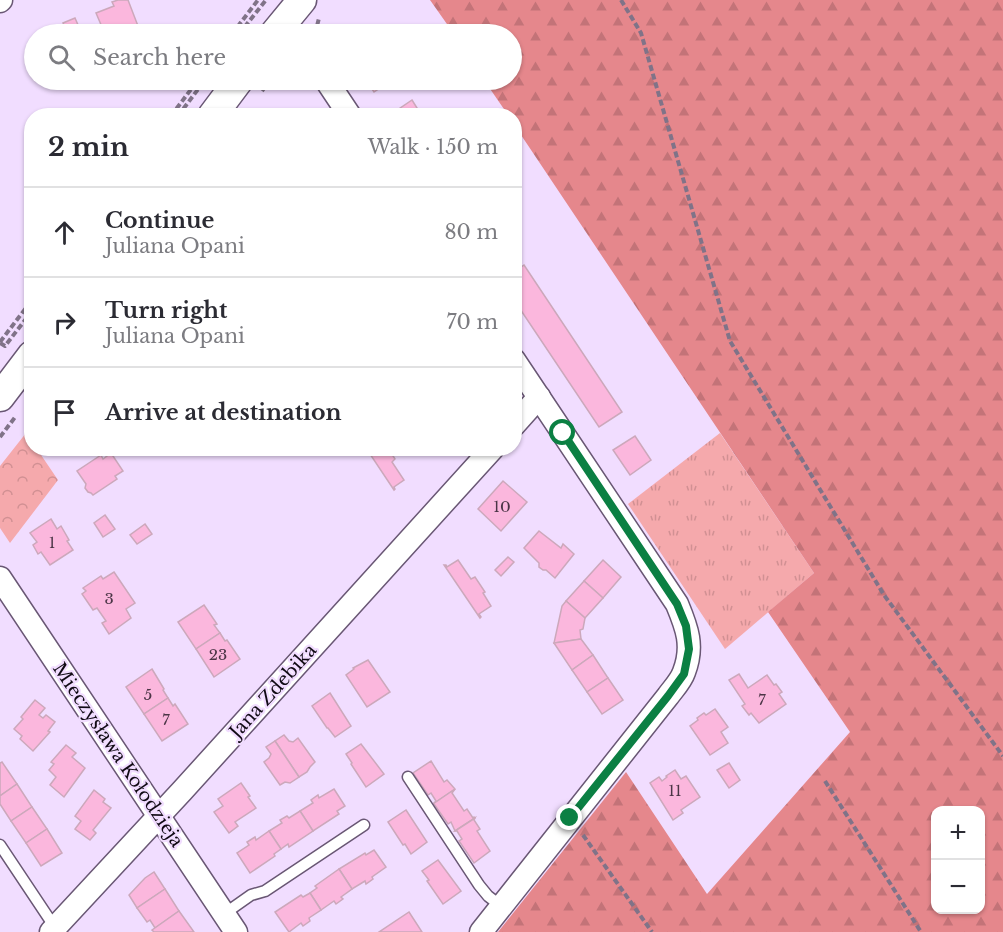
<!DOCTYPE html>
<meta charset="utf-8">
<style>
:root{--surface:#fff;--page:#f7f7f7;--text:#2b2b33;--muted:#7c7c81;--line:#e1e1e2}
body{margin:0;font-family:"Libre Baskerville",serif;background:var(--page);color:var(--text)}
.controls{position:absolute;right:18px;bottom:18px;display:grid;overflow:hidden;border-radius:12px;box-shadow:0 2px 4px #0004}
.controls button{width:54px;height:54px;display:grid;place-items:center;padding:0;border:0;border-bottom:2px solid var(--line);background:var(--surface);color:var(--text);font:30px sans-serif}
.stop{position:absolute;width:18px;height:18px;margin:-14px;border:4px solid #0b8043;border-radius:50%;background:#fff}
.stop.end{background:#0b8043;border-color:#fff;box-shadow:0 2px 6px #0008}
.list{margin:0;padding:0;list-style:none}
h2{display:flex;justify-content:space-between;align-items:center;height:78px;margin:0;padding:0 24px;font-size:26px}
h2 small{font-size:20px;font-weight:400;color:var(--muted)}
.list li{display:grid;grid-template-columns:39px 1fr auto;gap:18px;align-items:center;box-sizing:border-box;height:90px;padding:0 24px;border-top:2px solid var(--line)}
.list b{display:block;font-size:22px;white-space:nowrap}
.list p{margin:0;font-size:20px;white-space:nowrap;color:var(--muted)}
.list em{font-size:20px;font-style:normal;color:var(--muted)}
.icon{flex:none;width:33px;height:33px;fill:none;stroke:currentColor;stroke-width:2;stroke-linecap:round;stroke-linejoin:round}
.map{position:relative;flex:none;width:1003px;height:932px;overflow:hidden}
.search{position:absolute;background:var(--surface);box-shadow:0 2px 4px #0004;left:24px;top:24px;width:498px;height:66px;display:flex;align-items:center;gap:15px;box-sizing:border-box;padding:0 21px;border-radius:33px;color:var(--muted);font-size:22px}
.panel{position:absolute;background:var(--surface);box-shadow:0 2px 4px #0004;left:24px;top:108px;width:498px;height:348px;border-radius:24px}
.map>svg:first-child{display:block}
</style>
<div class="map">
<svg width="1003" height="932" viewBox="0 0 1003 932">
<defs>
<pattern id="grass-tufts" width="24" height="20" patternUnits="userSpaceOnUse" patternTransform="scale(1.5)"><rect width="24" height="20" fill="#f5a9ac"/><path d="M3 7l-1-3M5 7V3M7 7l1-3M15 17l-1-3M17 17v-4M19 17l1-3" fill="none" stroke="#d19093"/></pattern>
<pattern id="forest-firs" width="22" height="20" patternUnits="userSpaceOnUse" patternTransform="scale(1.5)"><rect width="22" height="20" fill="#e5878c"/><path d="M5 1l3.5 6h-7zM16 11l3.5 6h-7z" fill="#c37378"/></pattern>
<pattern id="park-crowns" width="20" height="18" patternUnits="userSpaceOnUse" patternTransform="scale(1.5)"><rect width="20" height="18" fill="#f5a9ac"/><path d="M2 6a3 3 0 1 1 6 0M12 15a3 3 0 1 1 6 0" fill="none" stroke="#d19093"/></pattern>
</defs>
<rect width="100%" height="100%" fill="#f1ddff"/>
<path fill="url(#grass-tufts)" d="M720,433L814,573L725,649L628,504Z"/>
<path fill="url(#forest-firs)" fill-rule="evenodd" d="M430,0H1003V932H498L626,772L707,894L850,732L768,612L814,573L515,126L514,116L508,115L484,80H512V34H454ZM936,810H980V910H936Z"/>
<path fill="url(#park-crowns)" d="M26,433L31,441L32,448L37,449L58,480L10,543L0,528V466Z"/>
<g fill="#fbb7dd" stroke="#cca8bb" stroke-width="1.5">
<path d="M118,0H128L138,26L116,34L115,31L105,34L96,13L114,6L112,2Z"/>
<path d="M75,18L82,34H61L67,32L63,23Z"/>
<path d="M366,80H392L374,92Z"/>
<path d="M412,100L422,116H390V115Z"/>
<path d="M524,265L622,412L599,427L514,300V272Z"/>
<path d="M635,436L651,460L630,475L613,450Z"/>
<path d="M366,448H388L395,459L392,462L404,480L394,487L395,489L394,490Z"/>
<path d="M111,453L123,471L115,476L117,479L93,495L91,493L88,492L85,488L86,484L77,471L101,455L103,459Z"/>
<path d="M503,481L527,502L501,531L478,509Z"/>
<path d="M105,515L115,529L103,537L94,523Z"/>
<path d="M51,519L57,529L61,526L69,540L67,541L73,550L50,565L41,552L38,554L33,545L37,542L30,533Z"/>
<path d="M145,524L152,534L137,544L130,535Z"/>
<path d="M539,531L561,548L563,544L574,554L555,578L546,570H543L539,567V563L524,548Z"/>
<path d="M508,557L514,562L501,576L495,570Z"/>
<path d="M458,560L471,579L475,577L485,592L483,593L491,606L479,614L481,617L480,618L444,565H446L447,567Z"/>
<path d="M603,560L621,577L603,598L584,581Z"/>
<path d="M114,572L135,603L126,609L131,618L109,634L102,623L106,621L97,608L93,610L82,594L86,591L83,588L101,576L103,579Z"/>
<path d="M584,581L603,598L585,618L566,601Z"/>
<path d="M566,601L585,618L583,629L580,630L581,639L554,643L562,606Z"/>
<path d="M204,605L217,624L214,625L220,633L196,649L178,622Z"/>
<path d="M220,633L225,641L227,640L240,659L214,677L196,649Z"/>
<path d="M581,639L593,655L572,670L554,643Z"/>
<path d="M593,655L608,678L587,692L572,670Z"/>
<path d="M368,660L390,692L367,707L346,675L354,669L353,668Z"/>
<path d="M152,669L164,689L163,690L168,698L144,714L126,687Z"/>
<path d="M739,674L748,688L767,675L774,685L776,684L782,692L779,694L786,704L759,723L751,713L749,715L742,706L745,704L729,680Z"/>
<path d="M608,678L623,700L602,714L587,692Z"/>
<path d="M330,693L351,726L335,737L328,728H327L312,706Z"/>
<path d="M168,698L173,706L175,704L188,724L162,741L144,714Z"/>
<path d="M35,700L45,708L39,715L43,718L46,715L55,722L48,731L50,732L33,751L20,739L22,736L14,729L23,719L21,717Z"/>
<path d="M715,709L728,727L721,732L728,743L710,755L690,726L698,720L697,718L704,713L706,715Z"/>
<path d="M284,735L289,741L293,742L298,738L315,762L310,767L307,772L299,777L275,741Z"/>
<path d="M275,741L299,777L290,783L285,782L280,785L264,762L269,758L271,754L266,747Z"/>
<path d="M361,744L384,774L366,787L351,764L352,763L346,754Z"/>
<path d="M66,745L76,753L72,757L85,768L64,797L50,785L56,777L49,770L54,764L51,762Z"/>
<path d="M431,761L444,782L447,780L455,789L433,804L436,801L431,793L428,795L413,773Z"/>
<path d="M2,762L17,784L0,796V763Z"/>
<path d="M729,763L740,780L729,788L717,770Z"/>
<path d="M675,770L681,779L686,776L700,797L681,810L683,813L673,820L650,783L659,777L662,781L667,777L666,776Z"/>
<path d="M241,783L250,796L248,797L256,808L235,822L238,826L229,833L214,812L223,806L218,799Z"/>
<path d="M17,784L32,807L11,821L0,804V796Z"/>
<path d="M334,789L345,806L337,811L339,814L313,831L300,811L313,803L311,800L318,795L319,798Z"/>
<path d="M455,789L452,793L464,811L467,809L473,818L474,817L475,818L455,831L451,822L448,824L434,804H433Z"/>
<path d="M94,790L105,799L103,802L111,808L93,830L96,833L90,840L75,829L81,821L75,816Z"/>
<path d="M32,807L47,829L26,843L11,821Z"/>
<path d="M406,810L427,842L411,854L405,844L403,845L388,822Z"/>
<path d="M300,811L313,831L289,847L288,844L281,849L269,831L282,823L280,820L287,816L289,818Z"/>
<path d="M475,818L474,820L480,829L477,831L490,851L474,863L459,841L462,839L457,831H455Z"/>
<path d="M47,829L62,853L41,866L26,843Z"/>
<path d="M269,831L281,849L274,854L275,856L250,873L237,853L249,845L247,842L255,837L256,840Z"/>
<path d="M374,850L386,867L372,877L373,879L366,884L365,881L352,889L339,869L365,853L366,855Z"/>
<path d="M438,860L461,891L443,904L427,881L429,880L422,871Z"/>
<path d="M339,869L352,889L341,897L343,899L336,904L334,901L321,910L310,893L317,888L315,886Z"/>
<path d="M154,872L165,889L137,908L129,895L145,878Z"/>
<path d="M165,889L179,911L155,928L150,920L147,922L137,908Z"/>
<path d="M310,893L321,910L309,918L310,921L303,926L301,923L289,932L275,912L301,895L303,897Z"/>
<path d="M179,911L194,932H154L152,930Z"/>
<path d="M409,912L422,932H379Z"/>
</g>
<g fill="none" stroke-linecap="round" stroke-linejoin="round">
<defs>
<g id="service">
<path d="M408,777L479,885L488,896L501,906"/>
<path d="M0,845L56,929"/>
<path d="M224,914L251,895L265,891L364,825"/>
</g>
<g id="minor">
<path d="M0,1L1,0"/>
<path d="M326,80L350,116"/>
<path d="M514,425L539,397"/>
<path d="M0,578L236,932"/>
<path d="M51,932L182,791L493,448"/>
<path d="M481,932L668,696C673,689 681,681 684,672C694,646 687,628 677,604L514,360"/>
</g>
<g id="tertiary">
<path d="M274,34L302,0"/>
<path d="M212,116L239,80"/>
<path d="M0,397L32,355"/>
</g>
</defs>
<use href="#service" stroke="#695774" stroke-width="13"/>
<use href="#minor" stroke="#695774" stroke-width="25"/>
<use href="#tertiary" stroke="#695774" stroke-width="31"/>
<g stroke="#807388" stroke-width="4" stroke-dasharray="6 3" stroke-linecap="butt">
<path d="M621,0L641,33L730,341L884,595L1003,756"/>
<path d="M232,34L258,0"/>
<path d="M239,34L266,0"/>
<path d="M315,34L319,18"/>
<path d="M262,91L270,80"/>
<path d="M171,116L198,80"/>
<path d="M178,116L205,80"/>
<path d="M0,342L32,300"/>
<path d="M0,343L5,346L32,311"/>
<path d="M0,437L16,416"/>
<path d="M825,781L921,932"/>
<path d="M583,835L652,932"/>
</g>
<use href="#service" stroke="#fff" stroke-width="10"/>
<use href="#minor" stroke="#fff" stroke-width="22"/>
<use href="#tertiary" stroke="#fff" stroke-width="28"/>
</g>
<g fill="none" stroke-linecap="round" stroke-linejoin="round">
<path stroke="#0b8043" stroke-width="8" d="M563,433L677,604L686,626L689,649L684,674L668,696L570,818"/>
</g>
<g text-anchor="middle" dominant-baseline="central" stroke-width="4.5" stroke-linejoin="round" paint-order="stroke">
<g font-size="15" fill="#4b3546">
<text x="502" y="506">10</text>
<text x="52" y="542">1</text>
<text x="109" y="598">3</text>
<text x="218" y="654">23</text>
<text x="148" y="694">5</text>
<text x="762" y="699">7</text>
<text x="166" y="719">7</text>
<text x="675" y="790">11</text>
</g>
<g font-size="18" fill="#100a14" stroke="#f1ddff">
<text transform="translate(273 691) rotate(-48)">Jana Zdebika</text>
<text transform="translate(118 755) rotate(56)">Mieczysława Kołodzieja</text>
</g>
</g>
</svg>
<div class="controls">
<button>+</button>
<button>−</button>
</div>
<div class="stop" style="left:563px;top:433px"></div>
<div class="stop end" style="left:570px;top:818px"></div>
<div class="search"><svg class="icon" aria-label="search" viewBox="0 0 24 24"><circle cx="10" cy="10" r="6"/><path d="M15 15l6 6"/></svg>Search here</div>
<section class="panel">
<h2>2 min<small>Walk · 150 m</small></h2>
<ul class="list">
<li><svg class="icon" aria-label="ahead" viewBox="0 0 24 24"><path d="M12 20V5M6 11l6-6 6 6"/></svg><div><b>Continue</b><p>Juliana Opani</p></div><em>80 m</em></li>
<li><svg class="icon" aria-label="right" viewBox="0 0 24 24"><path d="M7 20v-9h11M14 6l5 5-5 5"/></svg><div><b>Turn right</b><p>Juliana Opani</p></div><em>70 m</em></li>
<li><svg class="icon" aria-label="arrive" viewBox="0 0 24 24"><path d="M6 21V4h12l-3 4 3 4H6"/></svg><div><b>Arrive at destination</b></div></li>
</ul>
</section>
</div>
